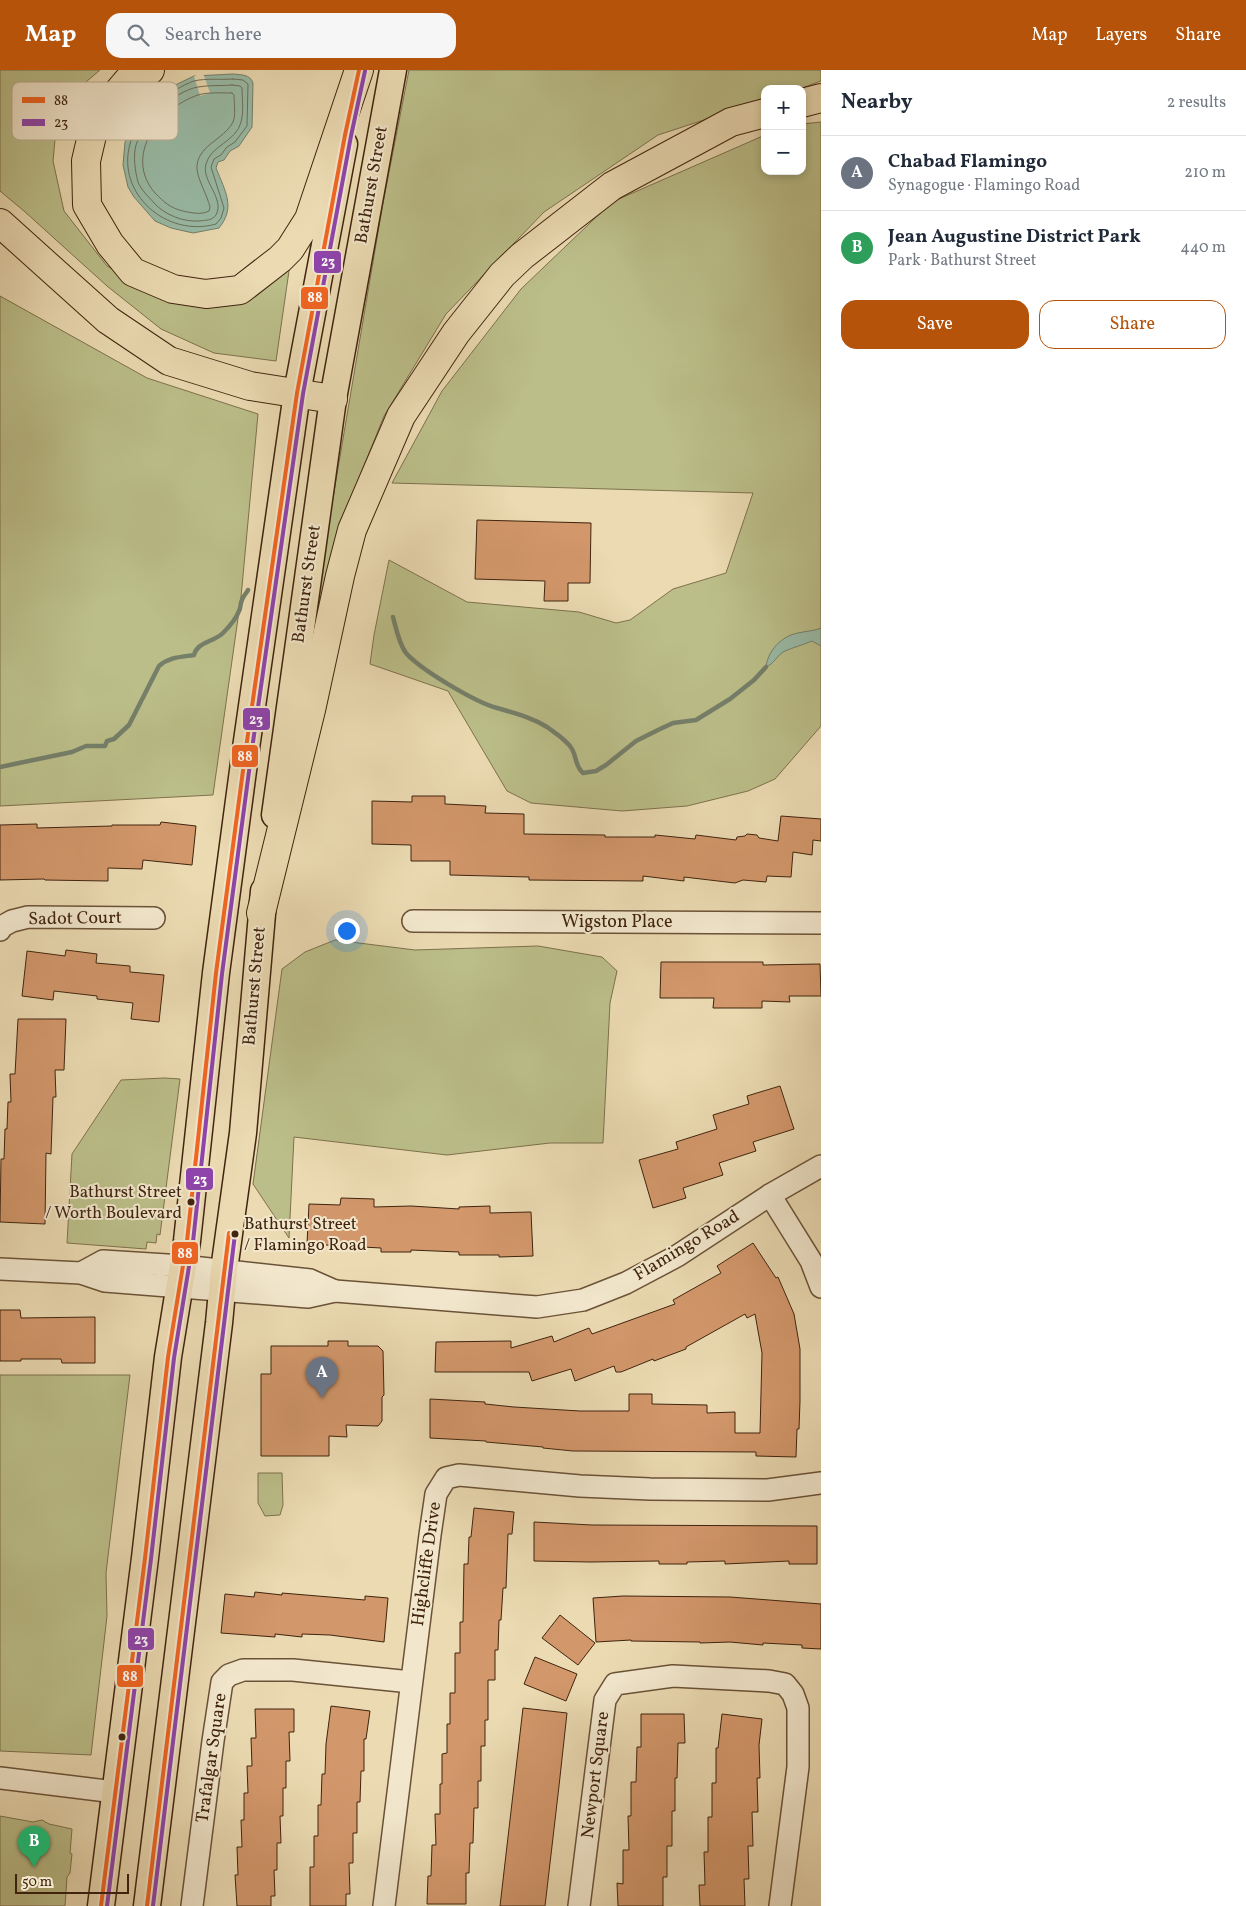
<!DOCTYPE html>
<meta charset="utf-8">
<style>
:root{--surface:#fff;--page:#f6f6f7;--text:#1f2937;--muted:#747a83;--line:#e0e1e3;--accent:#b45309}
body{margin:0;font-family:Vollkorn,serif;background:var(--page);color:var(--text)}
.controls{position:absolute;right:15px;top:15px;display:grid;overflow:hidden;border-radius:10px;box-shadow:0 2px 8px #0003}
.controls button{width:45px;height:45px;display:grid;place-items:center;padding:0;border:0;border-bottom:1px solid var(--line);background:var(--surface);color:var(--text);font:25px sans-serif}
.scale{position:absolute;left:15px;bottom:12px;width:114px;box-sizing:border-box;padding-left:5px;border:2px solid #40240e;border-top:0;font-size:14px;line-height:18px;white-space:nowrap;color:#40240e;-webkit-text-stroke:4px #f2e7cd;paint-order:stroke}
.you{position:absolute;left:346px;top:860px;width:18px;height:18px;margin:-12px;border:4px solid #fff;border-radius:50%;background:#1a73e8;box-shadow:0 0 0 8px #1a73e833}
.badge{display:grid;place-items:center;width:32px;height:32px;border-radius:50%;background:var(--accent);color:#fff;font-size:16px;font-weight:700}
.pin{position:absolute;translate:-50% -41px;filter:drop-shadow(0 1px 2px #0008)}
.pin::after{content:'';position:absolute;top:26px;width:18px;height:15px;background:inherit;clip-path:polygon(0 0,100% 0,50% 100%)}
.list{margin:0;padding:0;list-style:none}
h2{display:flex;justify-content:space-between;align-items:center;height:65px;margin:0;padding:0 20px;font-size:21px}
h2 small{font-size:16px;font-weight:400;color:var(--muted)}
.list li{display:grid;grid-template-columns:32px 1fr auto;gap:15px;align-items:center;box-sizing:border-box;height:75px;padding:0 20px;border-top:1px solid var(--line)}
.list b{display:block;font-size:19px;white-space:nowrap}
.list p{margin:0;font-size:16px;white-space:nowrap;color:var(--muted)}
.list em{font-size:16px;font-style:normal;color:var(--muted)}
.actions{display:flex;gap:10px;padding:15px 20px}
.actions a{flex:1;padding:11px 0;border:1px solid var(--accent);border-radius:15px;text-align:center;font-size:18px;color:var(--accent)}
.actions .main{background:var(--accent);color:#fff}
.icon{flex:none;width:28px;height:28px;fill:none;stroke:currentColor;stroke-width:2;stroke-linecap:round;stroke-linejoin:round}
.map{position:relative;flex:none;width:821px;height:1836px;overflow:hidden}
header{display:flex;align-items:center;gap:30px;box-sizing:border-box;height:70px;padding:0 25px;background:var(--accent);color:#fff}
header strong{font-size:24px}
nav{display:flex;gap:28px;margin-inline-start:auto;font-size:18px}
.search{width:350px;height:45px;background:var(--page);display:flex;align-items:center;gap:12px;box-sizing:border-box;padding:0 18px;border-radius:15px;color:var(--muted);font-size:19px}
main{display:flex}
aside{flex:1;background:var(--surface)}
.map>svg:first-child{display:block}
</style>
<header>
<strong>Map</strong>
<div class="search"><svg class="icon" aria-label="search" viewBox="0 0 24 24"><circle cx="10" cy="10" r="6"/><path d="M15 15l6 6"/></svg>Search here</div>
<nav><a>Map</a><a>Layers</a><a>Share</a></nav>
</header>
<main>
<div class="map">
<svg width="821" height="1836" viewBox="0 0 821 1836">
<rect width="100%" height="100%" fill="#ebdab2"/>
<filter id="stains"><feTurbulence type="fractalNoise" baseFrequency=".004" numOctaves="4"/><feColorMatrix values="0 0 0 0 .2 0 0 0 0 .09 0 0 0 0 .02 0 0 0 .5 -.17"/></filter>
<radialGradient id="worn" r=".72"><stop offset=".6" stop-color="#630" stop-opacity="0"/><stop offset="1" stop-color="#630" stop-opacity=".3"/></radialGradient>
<g fill="#bbbe89" stroke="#7e714c">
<path d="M0,0H100L73,23L56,59L53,91L64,141L107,196L175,230L228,236L265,215L290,194L276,291L214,283L161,259L107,216L24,141L0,121Z"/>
<path d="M409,0H821V11L799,19H765V30L658,65L544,142L446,244L384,346L345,443L325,536L315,534L383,133Z"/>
<path d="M821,52V656L775,709L748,721L687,736L622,741L531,733L507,721L448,621L370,594L374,565L389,490L467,532L579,542L616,553L630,550L673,519L726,503L753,423L392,413L442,321L521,219L612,132L765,65V101H802V54Z"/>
<path d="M0,226L147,308L258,344L241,527L213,725L0,736Z"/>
<path d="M335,870L415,880L538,876L602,887L617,901L610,933L603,1073H550L447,1085L294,1067L289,1168L253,1114L282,899L305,882Z"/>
<path d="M165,1008L180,1009L160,1165L157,1164L156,1173L147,1172L146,1179L67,1173L72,1084L121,1010Z"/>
<path d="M0,1305H130L106,1503L107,1546L91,1685L0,1681Z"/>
<path d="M258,1403H282L283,1435L280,1445L265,1446L258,1433Z"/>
<path d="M0,1746L33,1752L42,1750L49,1754L72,1759L70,1783L72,1784L70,1803L67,1807L65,1836H0Z"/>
</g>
<g fill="#99bba7" stroke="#757f6a">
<path d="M233,4C241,5 250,4 253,13L252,57L239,76L230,81L224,90L218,92L216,98C225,121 236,137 219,158L193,163L171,158L155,151L134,127L128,117L123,95L125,72L142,42L167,19L194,6Z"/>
<path d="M821,558V576L812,571C803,575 794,577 785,581C777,585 774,594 766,597C768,580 782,566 798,563C806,561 815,561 821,558Z"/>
</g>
<path fill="#ebdab2" d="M203,3L210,23L200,26L194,6Z"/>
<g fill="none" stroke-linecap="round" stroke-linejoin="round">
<g stroke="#6c705a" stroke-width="1">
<path d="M233,9L243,10L248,14L247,56L235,72L227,77L221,85L214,89L211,97L224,138L221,148L216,154C167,168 116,124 130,74C137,48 170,19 194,11C206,8 221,10 233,9Z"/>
<path d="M232,15L240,16L242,18C242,28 244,42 241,52C237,71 210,76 206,94C201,111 225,128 216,145C212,151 205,150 199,151C183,152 165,145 154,133C149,127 141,120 138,112C135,101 133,86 136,75C144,51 174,21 198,17C209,15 221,16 232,15Z"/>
<path d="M232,23L234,25C234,33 236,45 233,52C224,70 195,76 197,100C199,112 207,125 210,137L209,141C201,145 192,143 183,141C170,138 164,132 155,123C123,86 159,38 198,25C208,22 222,23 232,23Z"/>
</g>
<g stroke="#757f6a" stroke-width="4.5">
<path d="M393,547C396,558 399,574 406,583C421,600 475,632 497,638C514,643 531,647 547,657C555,663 567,670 572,679C577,688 575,696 583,703L596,701L606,695L636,671L658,660L673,653L696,650L730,629L754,610L766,597"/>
<path d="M0,697L72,682L86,676H105L107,671L114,669L129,655L159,596C169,587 181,587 194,585C197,572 214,572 223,563C229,557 236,549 239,541C241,538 240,533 242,530C243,526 246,524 248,520"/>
</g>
</g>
<g fill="#d2976b" stroke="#40240e">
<path d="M477,450L591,453L590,513H568V531H544L545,511L475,509Z"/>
<path d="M412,726H445V734L486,736L485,743L524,744V764L605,765V767H655V765L695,769L696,765L736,770L737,767L745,766L747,764L757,765L759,768L778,771L781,746L821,749V771L813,770L812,785L793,782L791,807L767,806L766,812L743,810L735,813L684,807V811L643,806V811L529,810V807L450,805V791H411V775L372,774V731L412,732Z"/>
<path d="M161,752L196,756L192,795L143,790L142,799L108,798V811L45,810L44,809L0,810V755L37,754V758L112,756V755H160Z"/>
<path d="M66,880L97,884L96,893L130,896V902L164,905L159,952L131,949L133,933L97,929V926L54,921L53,930L22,926L27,881L65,886Z"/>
<path d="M661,892H763V895L820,894L821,926H789L790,932L762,931V938H713L714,928H660Z"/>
<path d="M18,949H66L64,1000H55L56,1027H53L51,1084L46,1083L45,1154L0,1152L1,1089H4L5,1059H7L8,1032H11L10,1004H15Z"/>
<path d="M780,1016L794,1059L753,1072L756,1081L719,1093L723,1105L683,1118L686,1128L653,1138L639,1090L678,1079L676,1072L717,1059L713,1045L749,1034L747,1026Z"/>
<path d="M341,1128L374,1129V1137L411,1136L459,1139V1137L490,1136V1143L531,1142L533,1186L499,1187V1185H459V1182L411,1180V1182H381V1178L307,1174L309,1134L340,1135Z"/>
<path d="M753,1173L776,1208L778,1207L794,1244L800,1279V1331L799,1359H797L796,1387L756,1386V1382L573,1381L543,1378V1377L486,1372V1371L430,1368V1329L485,1332V1334L514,1337L580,1341H629V1324H652V1334L707,1335V1343L735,1342V1363H760L762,1283L755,1244L747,1248L745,1244L686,1277V1279L654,1291L653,1289L621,1302H616L614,1296L575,1311L571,1299L532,1311L529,1302H435L436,1272L511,1271V1278L552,1266L554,1272L589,1258L592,1264L675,1234L673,1230L721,1203L717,1196Z"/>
<path d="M0,1240H20L21,1248L95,1247V1293H62L61,1289H21V1291H0Z"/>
<path d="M328,1271H348V1276H378L383,1281L384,1325L382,1327V1351L378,1356L346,1355L347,1367L329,1366V1386H261V1304H271V1276H328Z"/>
<path d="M474,1438L514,1442L512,1464H508L506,1518H503L501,1550H499L498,1580H495V1610H488V1650H485V1676H481V1711H478V1738H474L473,1773H470L469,1803H466V1834H427L428,1806H431L432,1775H436L435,1744H440V1714H442V1684L447,1683V1654H450V1623H455V1583H460V1552H463L464,1494H468L469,1467H471Z"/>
<path d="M534,1452L592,1455L817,1456V1494H789V1491L725,1494V1491L687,1492V1494H659V1491L591,1492L534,1491Z"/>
<path d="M255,1522L282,1525V1523L365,1530V1526L388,1528L384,1572L330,1565L302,1564V1567L275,1564V1567L221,1563L225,1524L254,1527Z"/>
<path d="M623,1526L730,1527L821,1534V1579L802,1578V1575L763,1573V1575L730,1572L700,1573V1572L631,1571V1570L596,1572L593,1528Z"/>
<path d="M560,1545L595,1573L578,1595L542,1568Z"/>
<path d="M535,1587L577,1604L566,1631L524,1614Z"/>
<path d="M331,1636L370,1641L366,1669H364V1701H361L360,1732H357V1763H353V1793H349L350,1824H346V1836H310V1797H314V1766H318V1735H321L322,1704H325L326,1674Z"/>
<path d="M523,1638L567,1643L559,1716L545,1836H500Z"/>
<path d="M255,1639H294V1662H289L290,1691H286V1718H283V1746H280L281,1773H277V1800H274L275,1826H271V1836H237L235,1805H238L237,1777H242L241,1750H244V1723H248L247,1696H252L251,1668H256Z"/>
<path d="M641,1644H684L685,1673H678L677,1708H675V1741H672V1776H667V1807H663V1836H618L617,1813L623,1814V1780H629L628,1746H631V1712H636L637,1677H641Z"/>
<path d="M722,1644L762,1649L759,1675L760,1708H757L758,1742H752L753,1776H748L749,1809H744L745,1836H700L699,1815H705L704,1782H708V1747H712V1713H716V1678H718Z"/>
</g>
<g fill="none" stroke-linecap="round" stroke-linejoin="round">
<defs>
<g id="minor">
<path d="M413,851L821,853"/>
<path d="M0,860L1,857L12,851L28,847L154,848"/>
<path d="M770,1125L811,1191L821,1217"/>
<path d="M0,1199L81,1203L105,1211L308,1227L335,1221L537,1237L583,1230L626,1213L677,1186L770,1125L821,1096"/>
<path d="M81,1203L103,1191L183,1196L310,1210L335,1221"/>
<path d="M0,1708L115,1722"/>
<path d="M192,1836L213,1671L222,1612L229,1605L243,1600H293L411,1612"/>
<path d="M384,1836L430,1465L436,1424L446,1408L459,1405L580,1416L650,1419L768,1420L821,1413"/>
<path d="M579,1836L605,1630L615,1614L673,1606L769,1611L785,1614L793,1624L798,1638V1697L780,1836"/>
</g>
<g id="major">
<path d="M275,745L333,329L393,0"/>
<path d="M101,1836L145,1488L168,1287L187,1171L216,903L246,678L297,323L344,74"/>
<path d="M147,1836L219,1253L224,1200L243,1063L264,821"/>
</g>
<g id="highway">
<path d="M150,0L130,8L96,48L86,91L87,135L110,174L133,202L173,219L206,224L240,220L280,189L290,179L309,149L359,0"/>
<path d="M802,33L821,28"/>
<path d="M0,153L108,250L169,291L250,316L333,329"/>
<path d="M261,843L311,640L340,506L352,460L401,346L456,263L502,205L522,186L612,116L731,52L765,43"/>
</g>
</defs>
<use href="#minor" stroke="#6b5237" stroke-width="24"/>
<use href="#major" stroke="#40240e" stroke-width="29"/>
<use href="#highway" stroke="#40240e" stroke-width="30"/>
<use href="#minor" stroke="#f2e7cd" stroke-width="21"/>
<use href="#major" stroke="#ebdab2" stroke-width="26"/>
<use href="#highway" stroke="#ebdab2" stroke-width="28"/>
<defs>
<g id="bus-1">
<path d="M101,1836L145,1488L168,1287L187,1171L216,903L246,678L297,323L345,65L359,0"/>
<path d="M147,1836L229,1163"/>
</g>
<g id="bus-2">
<path d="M107,1836L151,1489L174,1288L193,1172L222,904L252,679L303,324L351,66L365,1"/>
<path d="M153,1836L235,1164"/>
</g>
</defs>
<use href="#bus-1" stroke="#f2e7cd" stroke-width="8"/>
<use href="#bus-2" stroke="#f2e7cd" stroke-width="8"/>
<use href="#bus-1" stroke="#f26522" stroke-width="4"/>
<use href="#bus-2" stroke="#8e44ad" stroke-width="4"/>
</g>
<g fill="#40240e" stroke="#f2e7cd" stroke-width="2">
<circle cx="191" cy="1132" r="4.5"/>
<circle cx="235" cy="1164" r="4.5"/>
<circle cx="122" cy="1667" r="4.5"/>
</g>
<g text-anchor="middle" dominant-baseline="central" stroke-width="4" stroke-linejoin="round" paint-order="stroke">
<g font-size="17" fill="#40240e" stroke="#f2e7cd" text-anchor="end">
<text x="182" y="1122">Bathurst Street<tspan x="182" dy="21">/ Worth Boulevard</tspan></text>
<text x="244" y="1154" text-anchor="start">Bathurst Street<tspan x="244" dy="21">/ Flamingo Road</tspan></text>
</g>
<g font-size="18" fill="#40240e" stroke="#f2e7cd">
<text transform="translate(372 115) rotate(-80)">Bathurst Street</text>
<text transform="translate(307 514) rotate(-82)">Bathurst Street</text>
<text transform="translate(75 849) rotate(-1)">Sadot Court</text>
<text x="617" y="852">Wigston Place</text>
<text transform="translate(255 916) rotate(-85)">Bathurst Street</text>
<text transform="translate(687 1176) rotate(-31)">Flamingo Road</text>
<text transform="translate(427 1494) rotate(-82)">Highcliffe Drive</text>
<text transform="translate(212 1688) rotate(-82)">Trafalgar Square</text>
<text transform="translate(596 1705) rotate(-83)">Newport Square</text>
</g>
</g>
<rect x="12" y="12" width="166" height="58" rx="8" fill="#f2e7cd" stroke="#bdac94" stroke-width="1"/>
<rect x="22" y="27" width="23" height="6" fill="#f26522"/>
<rect x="22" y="49" width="23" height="7" fill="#8e44ad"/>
<g font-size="14" fill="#40240e">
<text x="54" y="35">88</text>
<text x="54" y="57">23</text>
</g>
<g stroke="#f2e7cd" stroke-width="2">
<rect x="313" y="180" width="29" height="24" rx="5" fill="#8e44ad"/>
<rect x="300" y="216" width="29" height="24" rx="5" fill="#f26522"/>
<rect x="242" y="637" width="29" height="24" rx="5" fill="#8e44ad"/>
<rect x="231" y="674" width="28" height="24" rx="5" fill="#f26522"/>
<rect x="185" y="1097" width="29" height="24" rx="5" fill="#8e44ad"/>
<rect x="171" y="1171" width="28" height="24" rx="5" fill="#f26522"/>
<rect x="127" y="1557" width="28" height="24" rx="5" fill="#8e44ad"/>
<rect x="116" y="1594" width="28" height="24" rx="5" fill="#f26522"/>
</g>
<g font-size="14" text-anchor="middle" font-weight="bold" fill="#fff">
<text x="328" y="196">23</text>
<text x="315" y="232">88</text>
<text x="256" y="654">23</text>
<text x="245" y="691">88</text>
<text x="200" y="1114">23</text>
<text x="185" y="1188">88</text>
<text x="141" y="1574">23</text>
<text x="130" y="1611">88</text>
</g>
<rect width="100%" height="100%" filter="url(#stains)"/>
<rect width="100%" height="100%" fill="url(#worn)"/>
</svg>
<div class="controls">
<button>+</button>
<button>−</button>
</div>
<div class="scale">50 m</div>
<div class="you"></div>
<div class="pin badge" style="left:322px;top:1328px;background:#6b7280">A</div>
<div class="pin badge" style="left:34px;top:1797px;background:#2e9e5b">B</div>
</div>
<aside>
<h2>Nearby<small>2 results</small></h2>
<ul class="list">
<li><span class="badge" style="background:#6b7280">A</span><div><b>Chabad Flamingo</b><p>Synagogue · Flamingo Road</p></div><em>210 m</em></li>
<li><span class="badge" style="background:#2e9e5b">B</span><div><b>Jean Augustine District Park</b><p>Park · Bathurst Street</p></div><em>440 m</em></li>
</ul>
<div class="actions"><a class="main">Save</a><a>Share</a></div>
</aside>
</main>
